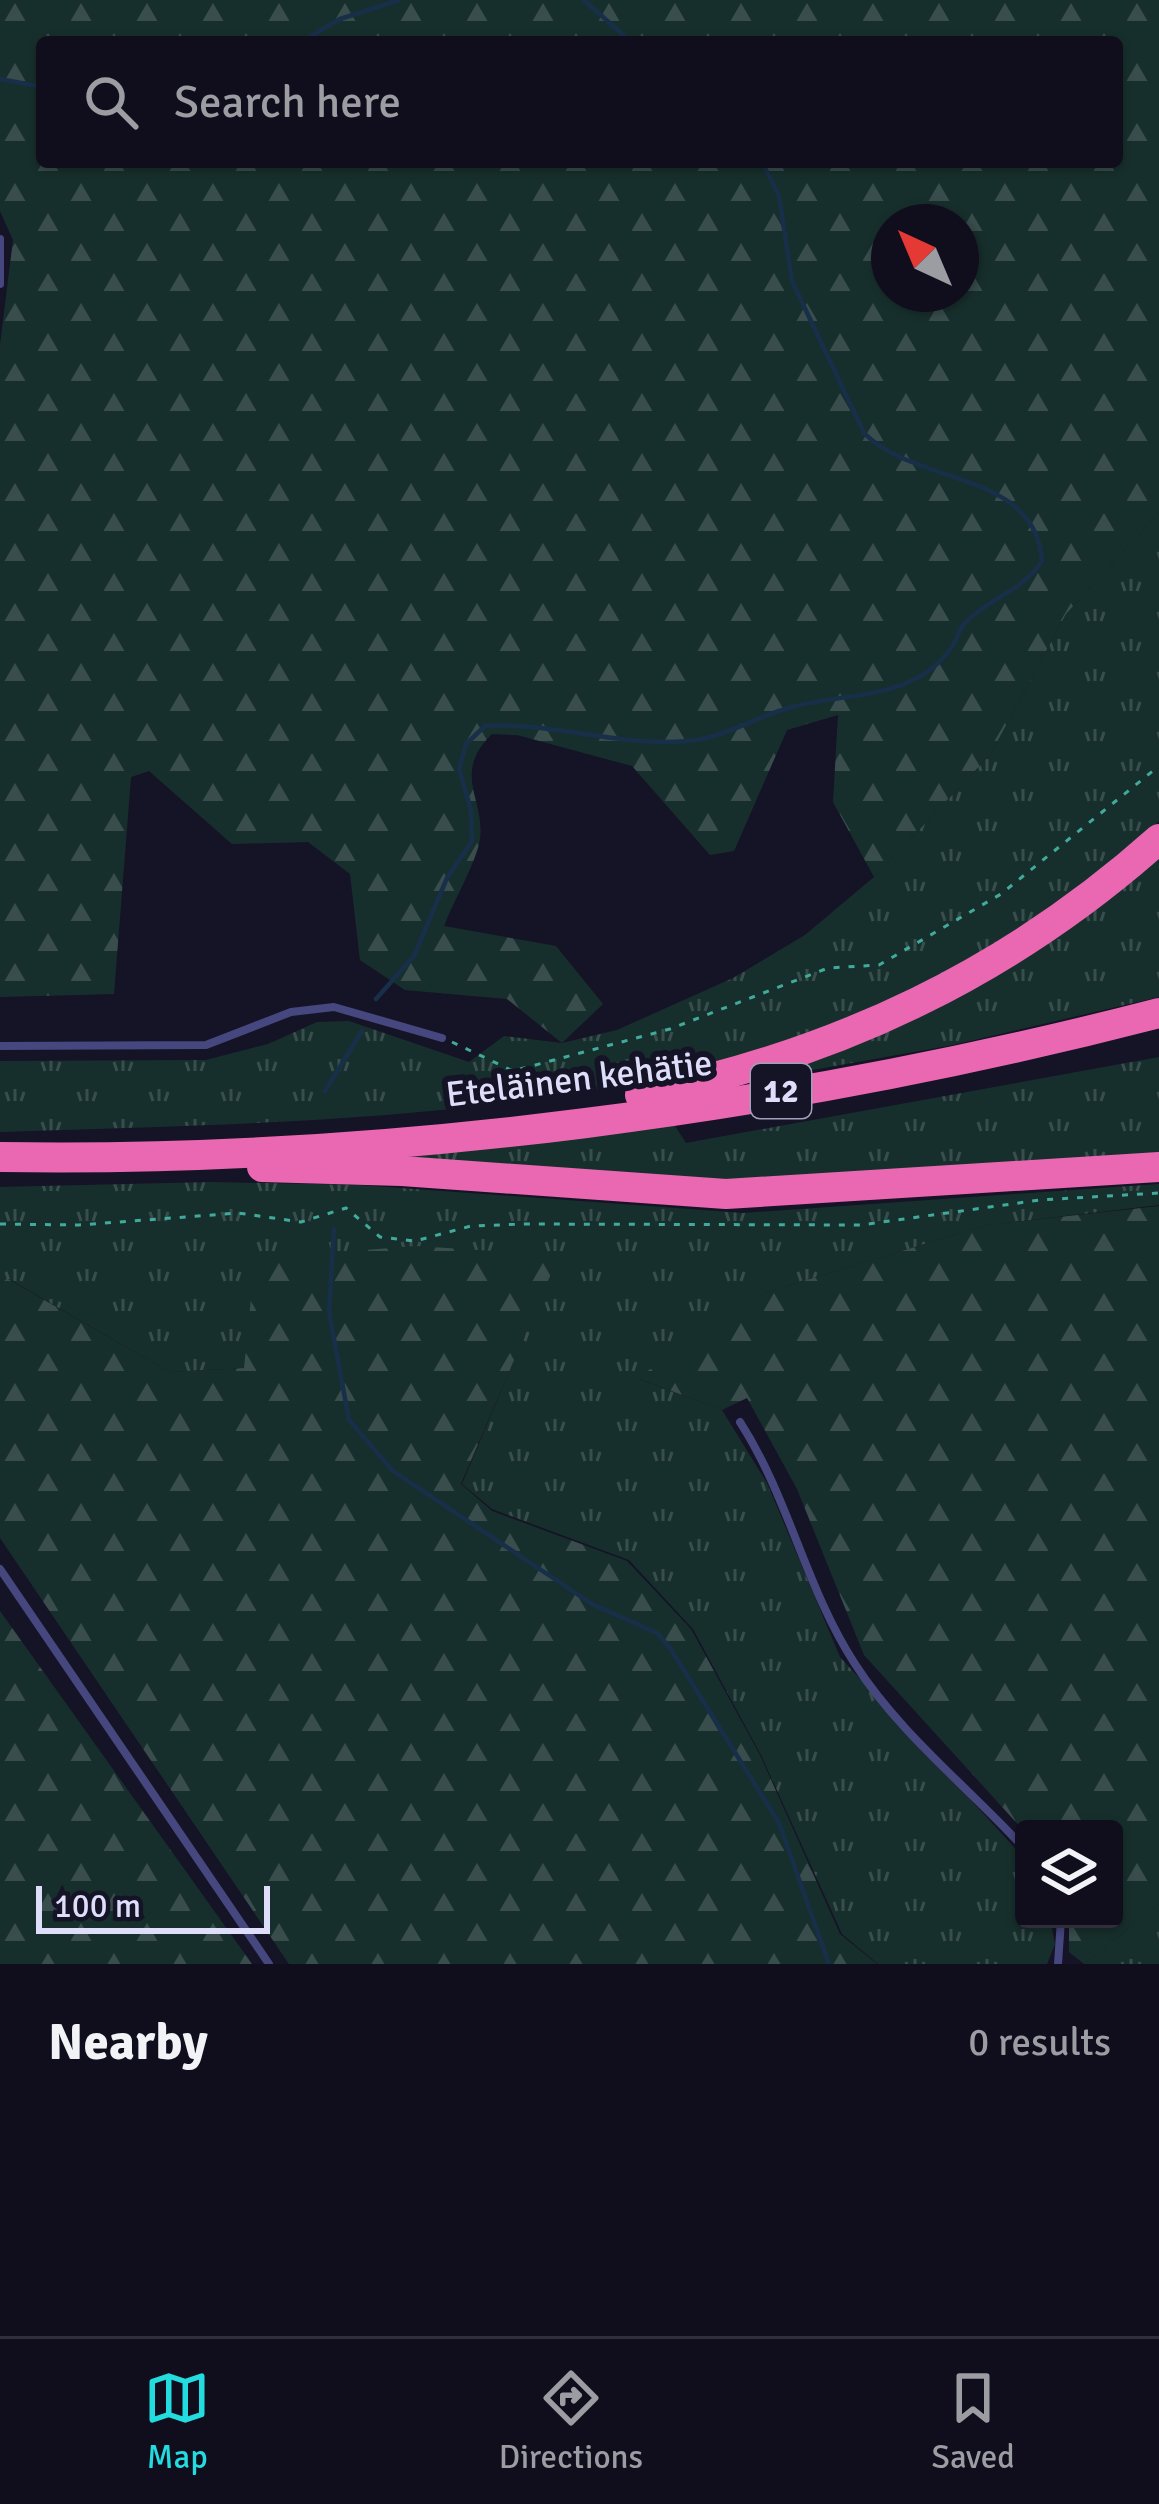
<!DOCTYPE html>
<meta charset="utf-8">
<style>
:root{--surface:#100e1c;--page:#191725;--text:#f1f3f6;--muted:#9c9ca3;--line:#302e3b;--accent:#23dce0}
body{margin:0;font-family:Signika,sans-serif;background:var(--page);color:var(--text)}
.controls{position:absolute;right:36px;bottom:36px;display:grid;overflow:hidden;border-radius:12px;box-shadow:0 3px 9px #0004}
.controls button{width:108px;height:108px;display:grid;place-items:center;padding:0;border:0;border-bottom:3px solid var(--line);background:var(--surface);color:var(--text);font:60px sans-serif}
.compass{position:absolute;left:871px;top:204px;width:108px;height:108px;border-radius:50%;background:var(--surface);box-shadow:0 3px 9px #0004;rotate:316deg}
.scale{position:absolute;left:36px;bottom:30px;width:234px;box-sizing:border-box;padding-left:12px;border:6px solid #deddfa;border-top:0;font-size:33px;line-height:42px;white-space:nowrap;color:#deddfa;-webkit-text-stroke:9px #151326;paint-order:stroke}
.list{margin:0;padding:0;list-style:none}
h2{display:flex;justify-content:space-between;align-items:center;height:156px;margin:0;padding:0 48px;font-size:51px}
h2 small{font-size:39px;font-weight:400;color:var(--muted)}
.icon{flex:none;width:66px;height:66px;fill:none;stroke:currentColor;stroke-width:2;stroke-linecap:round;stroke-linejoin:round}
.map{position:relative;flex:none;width:1159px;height:1964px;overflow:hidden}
.search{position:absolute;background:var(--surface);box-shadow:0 3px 9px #0004;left:36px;right:36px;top:36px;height:132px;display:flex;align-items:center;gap:30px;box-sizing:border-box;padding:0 42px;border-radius:12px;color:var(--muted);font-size:45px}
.sheet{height:372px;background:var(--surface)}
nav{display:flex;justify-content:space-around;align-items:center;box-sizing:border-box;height:168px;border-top:3px solid var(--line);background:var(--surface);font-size:33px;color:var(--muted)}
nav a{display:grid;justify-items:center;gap:6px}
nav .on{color:var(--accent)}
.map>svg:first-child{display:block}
</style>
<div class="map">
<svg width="1159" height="1964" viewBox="0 0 1159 1964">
<defs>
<pattern id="grass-tufts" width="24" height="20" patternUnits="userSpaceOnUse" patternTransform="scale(3)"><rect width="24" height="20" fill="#172f2c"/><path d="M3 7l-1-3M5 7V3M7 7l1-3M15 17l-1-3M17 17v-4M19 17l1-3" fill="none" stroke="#384d4c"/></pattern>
<pattern id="forest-firs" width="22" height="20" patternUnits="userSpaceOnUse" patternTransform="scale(3)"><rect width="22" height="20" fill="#172f2c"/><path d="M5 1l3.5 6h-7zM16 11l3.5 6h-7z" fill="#384d4c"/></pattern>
</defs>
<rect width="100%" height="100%" fill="#151326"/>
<g fill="url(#grass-tufts)">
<path d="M1159,513V821C1101,873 1039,928 972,966C689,1123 315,1121 0,1132V1061L206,1060L268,1044L317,1022L349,1021L469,1062L504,1036L562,1043L617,1030L733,978L805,935L874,877L990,755L1066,614Z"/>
<path d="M1159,852V997L953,1045L762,1079L764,1073Z"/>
<path d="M1159,1057V1157L758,1186L398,1156L673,1123L686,1143Z"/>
<path d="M211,1182L359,1185L743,1213L1159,1184V1205L987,1225L764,1293L639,1379L722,1410L767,1483L840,1657L1024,1858V1919H1050L1055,1944L1047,1964H878L842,1934L761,1755L693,1629L629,1560L492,1509L462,1484L558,1255L245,1368L169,1372L9,1279L0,1280V1187Z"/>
<path d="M1159,1903V1964H1084Z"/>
</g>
<g fill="url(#forest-firs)" fill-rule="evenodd">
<path d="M0,0H1159V513L1066,614L990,755L874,877L833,802L838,715L787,730L734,851L710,855L632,766L517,735L492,734C448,777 491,803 478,848C470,874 454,900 444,926L556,946L603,1004L562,1043L507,999L405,990L360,960L350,874L308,842L232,844L149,771L131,777L114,994L0,997V345L13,240L0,211ZM42,42H1117V162H42ZM889,222H961V294H889Z"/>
<path d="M1159,1206V1903L1084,1964L1069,1952V1919H1114V1829L1024,1831L864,1655L797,1489L747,1398L722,1410L637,1378L764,1293L987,1225Z"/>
<path d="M415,1246L559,1255L461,1484L492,1511L627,1561L691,1629L760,1755L840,1934L877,1964H289L0,1538V1280L8,1279L169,1372L244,1368L255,1259Z"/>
<path d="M0,1611L252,1964H0Z"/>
</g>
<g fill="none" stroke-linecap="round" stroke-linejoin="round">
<g stroke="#182f4a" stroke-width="4.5">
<path d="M584,0L631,42"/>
<path d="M301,42L340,19L399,0"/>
<path d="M0,79L42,87"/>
<path d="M376,999L414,956L447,878L472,841L471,810L459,769L466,744L485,726C553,722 619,747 687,741C723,739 757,716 792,707C846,692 914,701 951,648C957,641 958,631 964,624C988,598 1022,592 1042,561C1036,470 916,486 864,433L792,281L779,196L762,162"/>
<path d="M325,1091L362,1031"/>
<path d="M334,1229L329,1312L349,1420L393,1471L592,1604L657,1633L670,1648L779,1823L829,1964"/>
</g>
<g stroke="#41aa9b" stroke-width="3" stroke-dasharray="6 9" stroke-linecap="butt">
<path d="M452,1042L513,1071L670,1029L828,968L879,965L1001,894L1159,766"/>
<path d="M0,1224L79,1225L238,1213L301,1222L346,1208L380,1237L415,1241L471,1226L525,1224L861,1225L1040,1200L1159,1193"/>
</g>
<g stroke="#45477e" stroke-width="8">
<path d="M0,239V284"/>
<path d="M0,1046L206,1045L291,1012L334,1007L442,1038"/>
<path d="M740,1422C789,1498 806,1589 855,1664C899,1733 969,1788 1024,1848"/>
<path d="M0,1569L269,1964"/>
<path d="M1058,1964L1061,1919"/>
</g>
<g stroke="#ea68b1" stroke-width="30">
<path d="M640,1095C838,1054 1009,973 1159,839"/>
<path d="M0,1157C382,1163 789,1109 1159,1013"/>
<path d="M262,1167L402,1171L726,1194L1159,1167"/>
</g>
</g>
<g text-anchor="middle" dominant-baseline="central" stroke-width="12" stroke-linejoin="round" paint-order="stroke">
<rect fill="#151326" stroke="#a2a0ba" stroke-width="3" x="751" y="1064" width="60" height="54" rx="9"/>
<g font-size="33" font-weight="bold" fill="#deddfa">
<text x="781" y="1091">12</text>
</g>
<g font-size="36" fill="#deddfa" stroke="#151326">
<text transform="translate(579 1079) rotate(-7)">Eteläinen kehätie</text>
</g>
</g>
</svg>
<div class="controls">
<button><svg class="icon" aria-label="layers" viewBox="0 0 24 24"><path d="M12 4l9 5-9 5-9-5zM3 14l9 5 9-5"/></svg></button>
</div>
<svg class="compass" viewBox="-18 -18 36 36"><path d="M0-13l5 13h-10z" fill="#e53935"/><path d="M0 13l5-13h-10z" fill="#9c9ca3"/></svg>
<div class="scale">100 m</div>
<div class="search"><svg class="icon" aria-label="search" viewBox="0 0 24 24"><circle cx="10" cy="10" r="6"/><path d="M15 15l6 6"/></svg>Search here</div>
</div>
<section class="sheet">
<h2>Nearby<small>0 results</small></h2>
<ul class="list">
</ul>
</section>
<nav>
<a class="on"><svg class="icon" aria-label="map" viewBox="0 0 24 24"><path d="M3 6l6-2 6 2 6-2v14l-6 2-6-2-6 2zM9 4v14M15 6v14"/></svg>Map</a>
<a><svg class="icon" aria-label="directions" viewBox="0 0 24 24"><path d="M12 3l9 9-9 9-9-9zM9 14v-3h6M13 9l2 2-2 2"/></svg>Directions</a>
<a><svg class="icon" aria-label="saved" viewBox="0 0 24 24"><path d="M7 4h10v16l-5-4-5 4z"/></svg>Saved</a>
</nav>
